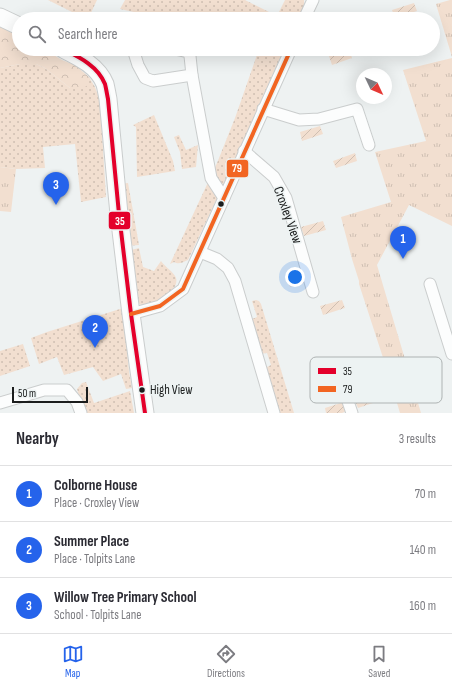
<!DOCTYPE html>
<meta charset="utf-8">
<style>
:root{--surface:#fff;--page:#f7f7f7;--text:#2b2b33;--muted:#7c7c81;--line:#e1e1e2;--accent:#2563eb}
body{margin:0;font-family:"Sofia Sans Condensed",sans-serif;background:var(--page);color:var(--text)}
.compass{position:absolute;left:356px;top:68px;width:36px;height:36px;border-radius:50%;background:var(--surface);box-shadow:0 4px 16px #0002;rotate:134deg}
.scale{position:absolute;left:12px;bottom:10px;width:76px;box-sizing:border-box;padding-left:4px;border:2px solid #1b1d1d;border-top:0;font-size:11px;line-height:14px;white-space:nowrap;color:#1b1d1d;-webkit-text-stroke:3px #edf3f3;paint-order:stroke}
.you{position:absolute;left:295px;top:277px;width:14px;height:14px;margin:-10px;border:3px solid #fff;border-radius:50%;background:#1a73e8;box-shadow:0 0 0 6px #1a73e833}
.badge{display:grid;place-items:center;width:26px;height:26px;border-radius:50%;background:var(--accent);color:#fff;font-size:13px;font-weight:700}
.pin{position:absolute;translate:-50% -33px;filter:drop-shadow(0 1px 2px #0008)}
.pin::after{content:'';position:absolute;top:21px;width:14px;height:12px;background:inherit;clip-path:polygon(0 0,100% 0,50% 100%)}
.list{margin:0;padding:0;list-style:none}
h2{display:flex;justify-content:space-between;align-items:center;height:52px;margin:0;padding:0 16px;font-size:17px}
h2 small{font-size:13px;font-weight:400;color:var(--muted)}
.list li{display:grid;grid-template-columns:26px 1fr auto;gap:12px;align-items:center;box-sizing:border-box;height:56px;padding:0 16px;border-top:1px solid var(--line)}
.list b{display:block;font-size:15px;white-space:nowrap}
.list p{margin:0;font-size:13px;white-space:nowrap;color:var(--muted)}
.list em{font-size:13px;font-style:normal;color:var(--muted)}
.icon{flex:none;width:22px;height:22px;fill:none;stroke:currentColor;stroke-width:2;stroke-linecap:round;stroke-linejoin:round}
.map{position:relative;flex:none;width:452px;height:413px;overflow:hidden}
.search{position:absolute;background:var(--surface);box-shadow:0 4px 16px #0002;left:12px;right:12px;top:12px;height:44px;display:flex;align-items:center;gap:10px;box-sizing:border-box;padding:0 14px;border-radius:22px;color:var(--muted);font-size:15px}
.sheet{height:220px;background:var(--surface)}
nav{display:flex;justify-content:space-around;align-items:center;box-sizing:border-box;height:56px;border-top:1px solid var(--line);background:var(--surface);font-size:11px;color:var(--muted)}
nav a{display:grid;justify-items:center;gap:2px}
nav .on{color:var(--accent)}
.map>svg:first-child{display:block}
</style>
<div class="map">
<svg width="452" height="413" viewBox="0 0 452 413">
<defs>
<pattern id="grass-dots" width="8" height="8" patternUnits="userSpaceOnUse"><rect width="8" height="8" fill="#f2dfd0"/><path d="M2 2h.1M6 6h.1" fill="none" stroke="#cfbfb2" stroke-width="1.8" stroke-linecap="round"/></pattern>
<pattern id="forest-crowns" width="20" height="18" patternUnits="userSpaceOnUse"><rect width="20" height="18" fill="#f2dfd0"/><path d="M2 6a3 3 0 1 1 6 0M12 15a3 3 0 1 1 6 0" fill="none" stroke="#cfbfb2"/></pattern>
<pattern id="park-tufts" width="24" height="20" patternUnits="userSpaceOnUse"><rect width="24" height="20" fill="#f2dfd0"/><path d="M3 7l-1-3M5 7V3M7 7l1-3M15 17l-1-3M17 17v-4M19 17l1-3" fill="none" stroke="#cfbfb2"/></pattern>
<pattern id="garden-furrows" width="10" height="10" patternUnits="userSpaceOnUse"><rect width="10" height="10" fill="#f2dfd0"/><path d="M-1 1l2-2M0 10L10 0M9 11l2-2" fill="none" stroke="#cfbfb2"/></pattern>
</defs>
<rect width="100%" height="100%" fill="#eef2f2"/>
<g fill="url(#grass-dots)">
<path d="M48,0H97L88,19H86Z"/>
<path d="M125,0H245L277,16L285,0H304C305,7 301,13 298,19H166L120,9Z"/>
<path d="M259,49H284L235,160L188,260C183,262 179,265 174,262L170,264L217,163L235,118Z"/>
<path d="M20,64H36L45,68L70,88L87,85L89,77L95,87L100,101L106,197L81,202L75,144L43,147L45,168L16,169L0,167V68Z"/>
<path d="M154,115L173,161L175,171L137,177L136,127L133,125Z"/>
<path d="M179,135L186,150L198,145L196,167L182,169L180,152L174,137Z"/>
<path d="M128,183L139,245L127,246L119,184Z"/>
<path d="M139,248L143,267L154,271L161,261C165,267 174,272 176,278C180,290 155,308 144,306C139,305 137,301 134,298L127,251Z"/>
<path d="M256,300L259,301L261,304L294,413H278L265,368L271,365L267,353L260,354L249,320L257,317L252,301Z"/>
<path d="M123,308L129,372L132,388L126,389L121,374L103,381L93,367L64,375L57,357L39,364L31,338L47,332Z"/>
<path d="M23,344L30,366L0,376V351Z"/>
<path d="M86,382L94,403L130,391L134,413H84L77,389L82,383Z"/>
</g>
<path fill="url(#forest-crowns)" d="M0,26L19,36V49H44L62,60L75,65L89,77L88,85L80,90L70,88L45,68L36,64H20L0,68Z"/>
<g fill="url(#park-tufts)">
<path d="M450,0H452V57L436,4Z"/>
<path d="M452,58V226L409,205L377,265L421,413H400L388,373L359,284V281L352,259L341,217L391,202L375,152L426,141L403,70Z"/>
<path d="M0,167L16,169L11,212L0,211Z"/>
</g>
<g fill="url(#garden-furrows)">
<path d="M414,3L417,11L395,18L392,10Z"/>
<path d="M349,49L352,58L332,65L329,56Z"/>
<path d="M320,126L323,134L302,141L300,132Z"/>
<path d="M355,153L357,161L336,168L333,161Z"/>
<path d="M323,221L326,230L304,236L301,227Z"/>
<path d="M305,274L307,282L290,287L287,279Z"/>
<path d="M342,300L345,308L323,315L320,306Z"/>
<path d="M376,392L379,401L358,408L354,399Z"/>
<path d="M344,402L347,411L342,413H326L325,408Z"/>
</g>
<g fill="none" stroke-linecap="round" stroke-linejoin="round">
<defs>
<g id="street">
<path d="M304,19L313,0"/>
<path d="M133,49L138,65L145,78L153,81L192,75"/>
<path d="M175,49L188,52L190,56L192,75L211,178L224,198"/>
<path d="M263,109L299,120L319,119L357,109L369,145"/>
<path d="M244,151L274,177L286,198L313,292"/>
<path d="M200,252L217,259L228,268L235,281L274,413"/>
<path d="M430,284L452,354"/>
<path d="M131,314L160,306L183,289L291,49"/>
<path d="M342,384L352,413"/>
<path d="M0,403L44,390H67L77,402L81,413"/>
</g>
<g id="primary">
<path d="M0,17L19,26"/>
<path d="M63,49C79,57 98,66 105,84C106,88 107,94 108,99L119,214L131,314L145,413"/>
</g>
</defs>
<use href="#street" stroke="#cacdcd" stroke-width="13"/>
<use href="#primary" stroke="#cacdcd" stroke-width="19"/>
<use href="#street" stroke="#fcfdfd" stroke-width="11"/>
<use href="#primary" stroke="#fcfdfd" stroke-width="17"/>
<defs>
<path id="bus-1" d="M63,49C79,57 98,66 105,84C106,88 107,94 108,99L119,214L131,314L145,413"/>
<path id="bus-2" d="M131,314L160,306L183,289L291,49"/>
</defs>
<use href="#bus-1" stroke="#edf3f3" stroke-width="7"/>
<use href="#bus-2" stroke="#edf3f3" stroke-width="7"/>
<use href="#bus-1" stroke="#e4002b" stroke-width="4"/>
<use href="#bus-2" stroke="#f26522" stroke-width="4"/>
</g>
<g fill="#1b1d1d" stroke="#edf3f3" stroke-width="1.5">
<circle cx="221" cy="204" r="3.5"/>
<circle cx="142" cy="390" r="3.5"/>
</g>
<g text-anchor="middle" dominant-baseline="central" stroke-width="3" stroke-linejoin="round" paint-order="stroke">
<g font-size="13" fill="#1b1d1d" stroke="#edf3f3" text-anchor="start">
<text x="150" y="390">High View</text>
</g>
<g font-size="14" fill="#1b1d1d" stroke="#edf3f3">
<text transform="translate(288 215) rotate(70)">Croxley View</text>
</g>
</g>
<rect x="310" y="357" width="132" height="46" rx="6" fill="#edf3f3" stroke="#aeb3b3" stroke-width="1"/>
<rect x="318" y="368" width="18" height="6" fill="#e4002b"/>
<rect x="318" y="386" width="18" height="6" fill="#f26522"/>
<g font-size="11" fill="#1b1d1d">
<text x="343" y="375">35</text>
<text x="343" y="393">79</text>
</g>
<g stroke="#edf3f3" stroke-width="1.5">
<rect x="226" y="159" width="23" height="19" rx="4" fill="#f26522"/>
<rect x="108" y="211" width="23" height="19" rx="4" fill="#e4002b"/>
</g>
<g font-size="11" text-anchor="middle" font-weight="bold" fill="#fff">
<text x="237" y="172">79</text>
<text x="120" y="225">35</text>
</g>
</svg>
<svg class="compass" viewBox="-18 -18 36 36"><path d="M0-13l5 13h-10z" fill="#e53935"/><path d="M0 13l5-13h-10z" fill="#7c7c81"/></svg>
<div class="scale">50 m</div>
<div class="you"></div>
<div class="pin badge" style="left:403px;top:259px">1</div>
<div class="pin badge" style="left:95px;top:348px">2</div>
<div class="pin badge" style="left:56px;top:205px">3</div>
<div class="search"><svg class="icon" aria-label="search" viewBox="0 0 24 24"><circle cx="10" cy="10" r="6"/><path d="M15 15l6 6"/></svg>Search here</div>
</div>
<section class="sheet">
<h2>Nearby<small>3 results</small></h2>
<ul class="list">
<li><span class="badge">1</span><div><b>Colborne House</b><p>Place · Croxley View</p></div><em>70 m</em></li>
<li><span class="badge">2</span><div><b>Summer Place</b><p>Place · Tolpits Lane</p></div><em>140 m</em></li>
<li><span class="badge">3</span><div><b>Willow Tree Primary School</b><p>School · Tolpits Lane</p></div><em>160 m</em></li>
</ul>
</section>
<nav>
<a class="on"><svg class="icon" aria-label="map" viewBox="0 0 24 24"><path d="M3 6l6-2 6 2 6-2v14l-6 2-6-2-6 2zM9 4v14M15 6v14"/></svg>Map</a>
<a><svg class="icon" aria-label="directions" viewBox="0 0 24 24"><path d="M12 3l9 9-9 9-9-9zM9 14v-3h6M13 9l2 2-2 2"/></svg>Directions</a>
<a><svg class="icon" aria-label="saved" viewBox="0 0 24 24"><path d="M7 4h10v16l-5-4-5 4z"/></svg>Saved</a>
</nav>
